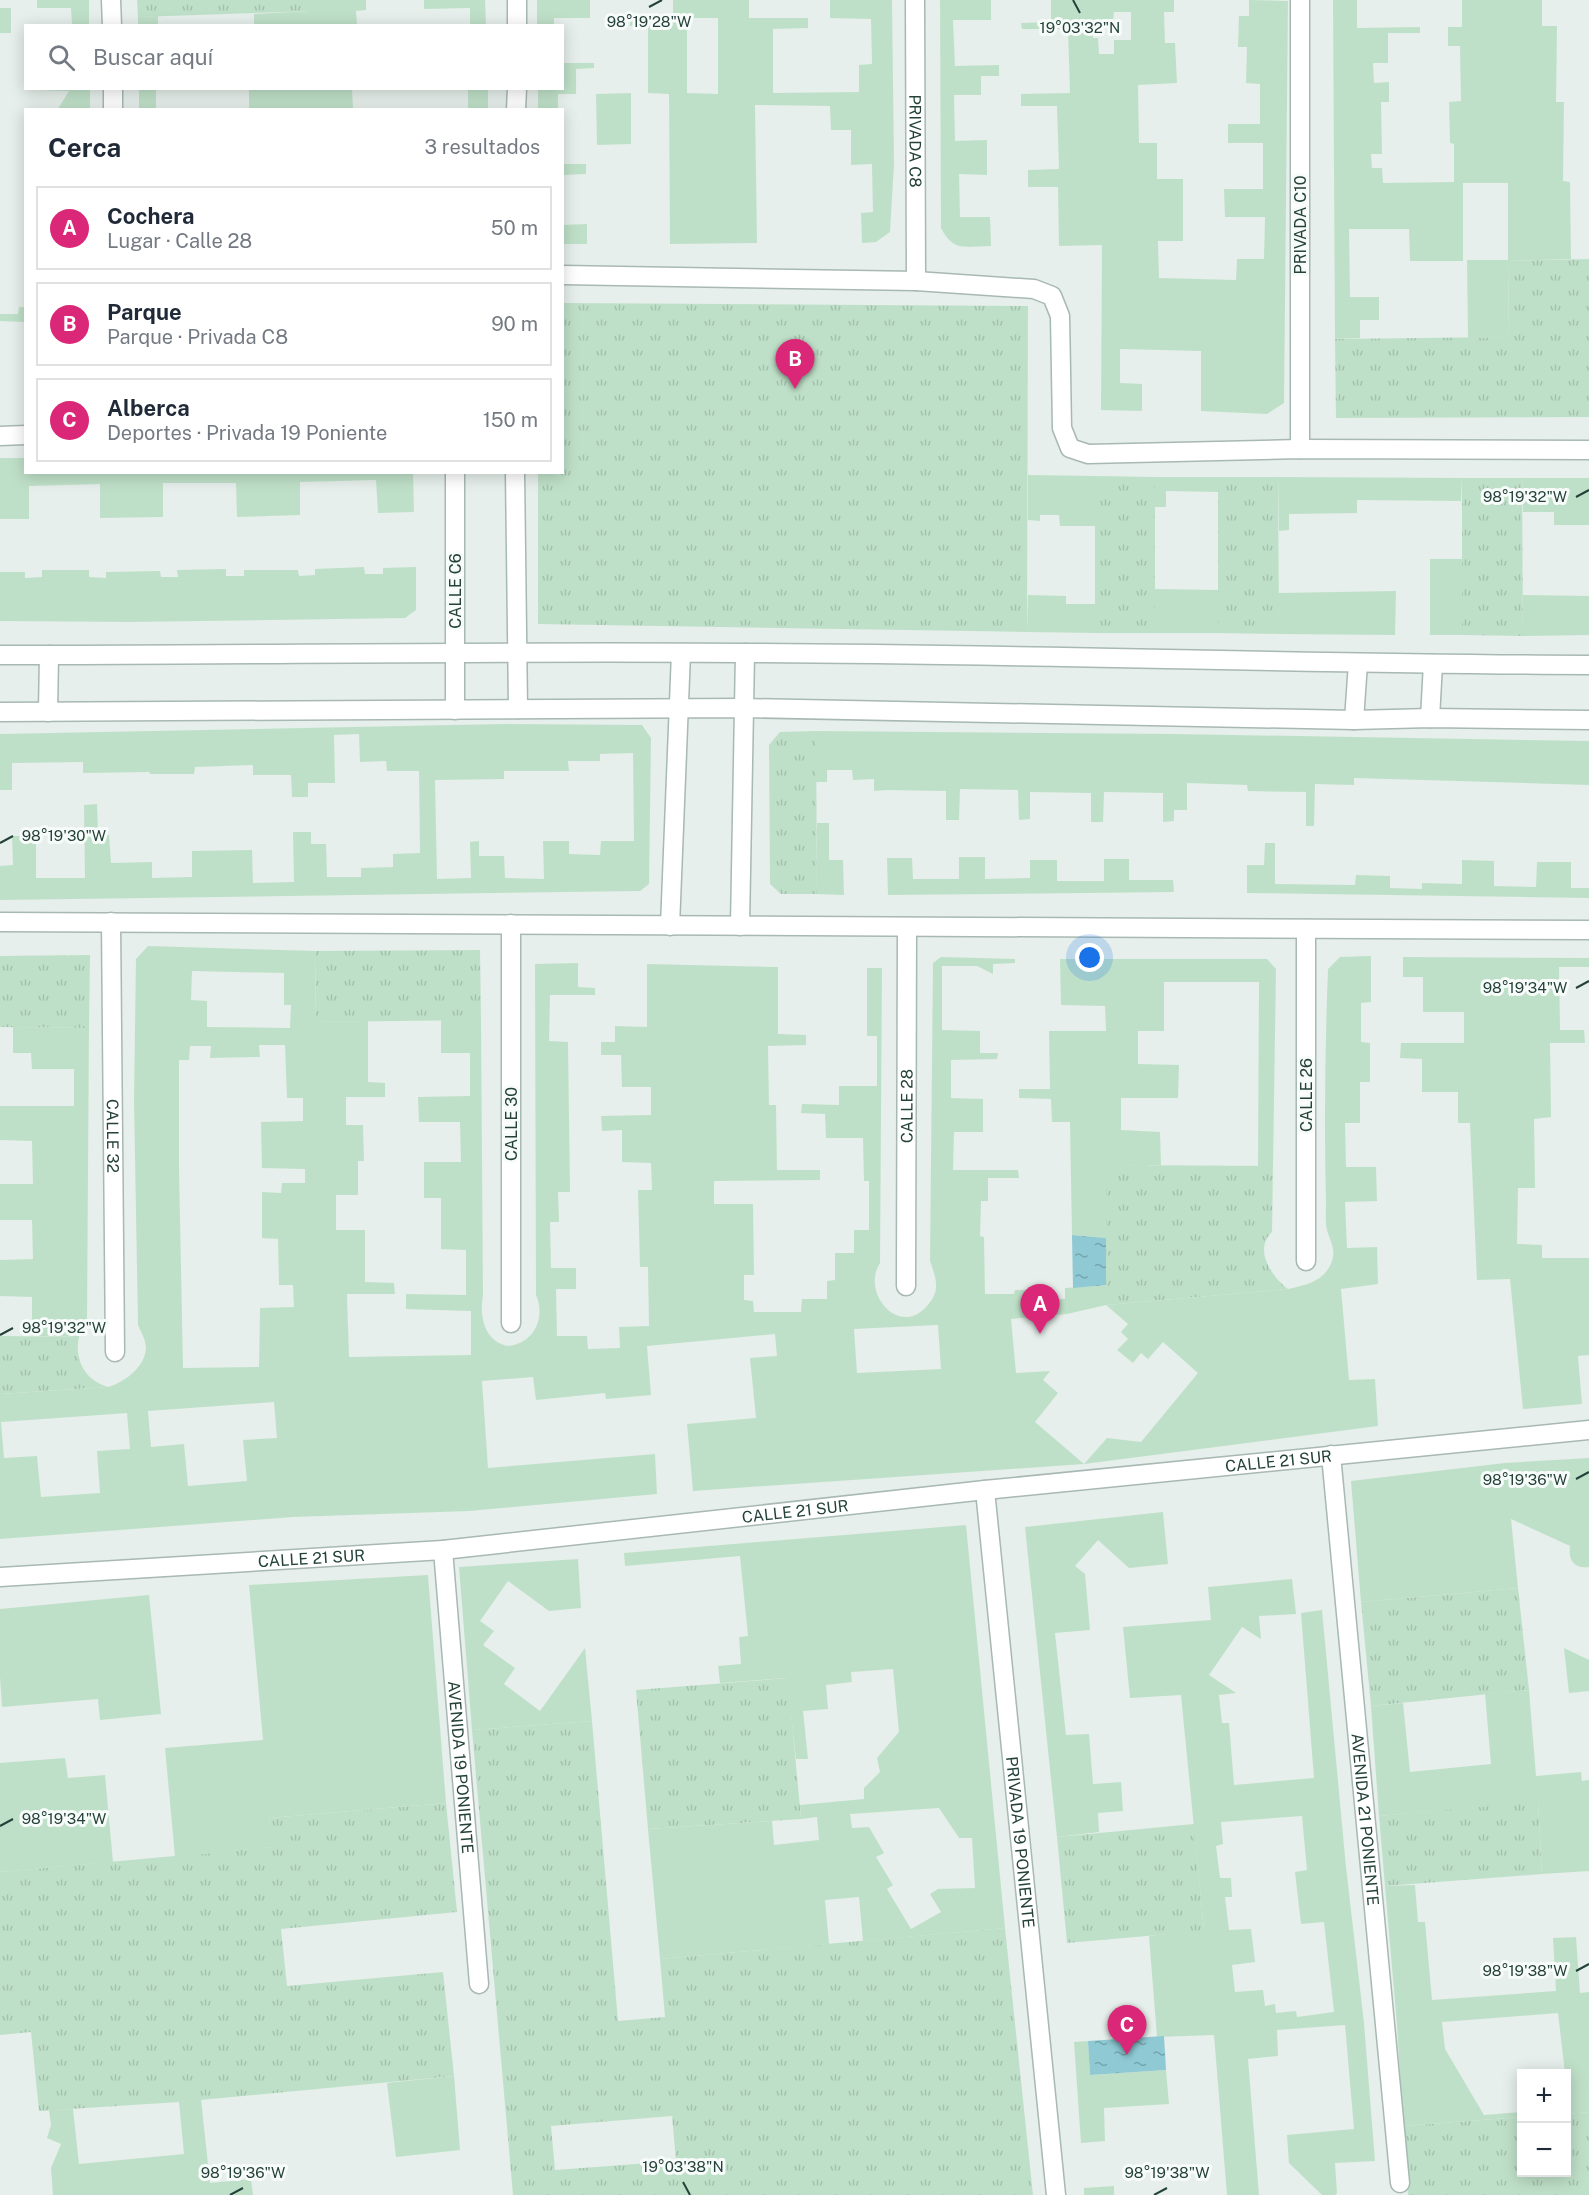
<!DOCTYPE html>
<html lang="es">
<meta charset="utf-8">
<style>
:root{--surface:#fff;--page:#f6f6f7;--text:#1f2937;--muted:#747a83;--line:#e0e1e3;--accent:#db2777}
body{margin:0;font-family:"Public Sans",sans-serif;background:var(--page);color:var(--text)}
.controls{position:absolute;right:18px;bottom:18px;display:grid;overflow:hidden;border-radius:0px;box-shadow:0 3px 15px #0003}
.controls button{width:54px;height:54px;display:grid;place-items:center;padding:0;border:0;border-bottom:2px solid var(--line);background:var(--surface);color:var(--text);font:30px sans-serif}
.you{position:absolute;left:1090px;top:958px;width:21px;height:21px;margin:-15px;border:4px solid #fff;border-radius:50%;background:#1a73e8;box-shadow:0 0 0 9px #1a73e833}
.badge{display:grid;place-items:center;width:39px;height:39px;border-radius:50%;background:var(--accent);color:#fff;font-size:20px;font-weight:700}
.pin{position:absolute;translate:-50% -50px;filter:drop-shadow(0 2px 3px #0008)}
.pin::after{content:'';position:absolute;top:32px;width:21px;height:18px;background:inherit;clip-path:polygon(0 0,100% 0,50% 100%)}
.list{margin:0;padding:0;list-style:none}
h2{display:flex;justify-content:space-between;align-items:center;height:78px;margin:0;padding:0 24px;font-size:26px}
h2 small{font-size:20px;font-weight:400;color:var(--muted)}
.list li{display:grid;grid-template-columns:39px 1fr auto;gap:18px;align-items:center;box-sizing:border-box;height:84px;margin:0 12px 12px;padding:0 12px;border:2px solid var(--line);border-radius:0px}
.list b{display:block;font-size:22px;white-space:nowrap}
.list p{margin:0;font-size:20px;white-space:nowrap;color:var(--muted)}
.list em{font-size:20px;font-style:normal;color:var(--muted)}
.icon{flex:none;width:33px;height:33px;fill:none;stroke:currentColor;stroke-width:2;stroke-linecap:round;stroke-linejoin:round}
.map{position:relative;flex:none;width:1589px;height:2195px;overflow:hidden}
.search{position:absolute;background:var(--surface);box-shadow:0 3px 15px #0003;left:24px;top:24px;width:540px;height:66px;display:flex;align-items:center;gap:15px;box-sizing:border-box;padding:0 21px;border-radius:0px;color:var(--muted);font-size:22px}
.panel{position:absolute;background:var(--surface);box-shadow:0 3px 15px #0003;left:24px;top:108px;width:540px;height:366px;border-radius:0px}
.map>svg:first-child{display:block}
</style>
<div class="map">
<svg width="1589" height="2195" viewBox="0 0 1589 2195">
<defs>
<pattern id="grass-tufts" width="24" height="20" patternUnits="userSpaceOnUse" patternTransform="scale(1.5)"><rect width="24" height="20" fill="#bfe0c8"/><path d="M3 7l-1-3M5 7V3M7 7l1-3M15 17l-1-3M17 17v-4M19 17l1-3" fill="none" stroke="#a4c1ad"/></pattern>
<pattern id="water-ripples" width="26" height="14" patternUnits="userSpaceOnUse" patternTransform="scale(1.5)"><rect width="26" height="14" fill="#8ec9d4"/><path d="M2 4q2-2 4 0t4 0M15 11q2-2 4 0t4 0" fill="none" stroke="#74a5ad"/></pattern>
</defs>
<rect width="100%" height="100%" fill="#e6efeb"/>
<g fill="url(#grass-tufts)" fill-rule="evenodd">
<path d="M137,0H310L311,11L138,17Z"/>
<path d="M1589,259V417L1336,418L1335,339L1509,337L1508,261Z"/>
<path d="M563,303L1028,306L1027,632L538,624V473L562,472Z"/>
<path d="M1095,476L1155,477V633H1095Z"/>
<path d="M1218,477H1278L1279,634L1218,633Z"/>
<path d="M1462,478H1522L1523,636L1462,635Z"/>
<path d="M816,731L817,894H781L770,884L769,745L780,732Z"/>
<path d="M480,950L481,1020L315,1022L316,951Z"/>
<path d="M90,955L89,1028L0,1027V956Z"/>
<path d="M1106,1165L1273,1166L1272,1232C1253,1250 1272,1277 1288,1289L1106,1305Z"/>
<path d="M0,1336L79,1337C74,1360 85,1380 108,1387L0,1394Z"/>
<path d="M1518,1588L1529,1690L1371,1706L1361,1602Z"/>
<path d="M788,1678L801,1819L648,1829L636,1690Z"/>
<path d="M592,1721L618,2021L665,2017L660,1959L1005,1928L1033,2195H513L472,1730ZM672,2116L676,2161L555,2170L551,2126Z"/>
<path d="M1538,1801L1542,1874L1385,1886L1379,1816Z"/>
<path d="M446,1803L457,1912L281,1929L287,1986L443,1972L454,2076L179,2102L39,2111L31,2032L0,2035V1872L271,1847L269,1818Z"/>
<path d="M1194,1824L1204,1931L1067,1943L1057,1837Z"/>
<path d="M1589,2112V2195H1408L1403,2126L1521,2117L1522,2172H1566L1567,2114Z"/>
</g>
<g fill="#bfe0c8" fill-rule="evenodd">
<path d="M37,0H89V25H72L71,8H37Z"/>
<path d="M310,0H366V10L356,11L357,25H254V14L310,11Z"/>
<path d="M424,0H485L486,25H470V8L424,9Z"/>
<path d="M537,0H590V18H554V25H537Z"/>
<path d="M673,0H749V18H808V28L773,29V93L859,92V65L872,64L871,19L830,18V0H892L894,164L890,232L876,242L862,243L861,213L873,212L872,164L851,165V130H831L830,106L755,105L757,243L670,244L669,94L648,93V27L630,26V18H673ZM687,18H718V94L687,93Z"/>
<path d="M940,0H991V20H953L955,66L999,65V76H981V95H954L955,141L987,140V175L959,174L960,217H990L991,246C966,246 954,253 941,228Z"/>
<path d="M1051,0H1174V12H1164L1165,43H1175L1177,83L1138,85L1139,143H1157V179H1183V241H1158L1159,278L1236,280L1237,259H1264L1265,217H1225L1224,189H1263V143H1228V124H1260V84L1246,83L1247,47H1238L1239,16H1249V0L1288,1L1284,403L1267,414L1201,411V351L1120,349V383L1142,384V411L1101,410L1102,245L1059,246L1058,187H1028V170L1059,169L1057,106H1021V94L1070,93L1068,29H1022L1021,23L1051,22ZM1114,12H1131V40H1114V54H1099L1098,38H1093L1092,22L1113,21Z"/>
<path d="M1333,0H1357V28L1420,27V33H1388V63H1373L1374,83L1389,82V102H1381L1382,154H1371L1372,168H1382L1383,183L1454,182V144L1450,143L1449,102L1461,101L1460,46H1448V27H1462V0H1542V26H1557L1556,102H1564L1563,181L1570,182L1571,259L1508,261L1509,337L1468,338L1467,260H1508V183H1463V261H1410L1409,229H1349L1350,297H1379V320H1360V338L1335,339Z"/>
<rect x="0" y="8" width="11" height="25"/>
<path d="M158,16V25H138V17Z"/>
<path d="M563,63H594V68L576,69V94H558V109H538V89L562,88Z"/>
<path d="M39,89H90V109H58L69,91L39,90Z"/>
<path d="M139,89V88L179,89H156V110L139,109Z"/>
<path d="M249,89H352L353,109H249Z"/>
<rect x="468" y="89" width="20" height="20"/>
<path d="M631,93V144L597,145L596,94Z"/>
<path d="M562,164H586V174L563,175Z"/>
<path d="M587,224V244H563V225Z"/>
<path d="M19,307H25V322L0,321V314H18Z"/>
<path d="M0,458H25L26,472L413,473L414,512L378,513L376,480L300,482V515L237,517L236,483H163V517L100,518V484L29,486V519H0Z"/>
<path d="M1028,475L1095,476V526H1060L1059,515H1040V521L1028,520Z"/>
<path d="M1155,477H1218V492L1166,491V507H1155Z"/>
<path d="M1278,477L1462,478L1461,501L1357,500V513L1289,514V530L1279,531Z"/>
<path d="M1522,478H1589V525H1554V512H1523Z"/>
<rect x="1430" y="559" width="32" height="76"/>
<path d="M364,567L365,574H383V568L416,567V610L405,618L130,622L0,621V572H25V578L42,577V570H89V577L106,578V572L160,571L161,577H178L177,570L226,569V576H244V570H298L299,576L315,575V569Z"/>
<path d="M1155,589L1218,590V633H1155Z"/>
<path d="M1396,591L1395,635L1279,634L1278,593Z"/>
<path d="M1028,595L1066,596V604H1095V633L1027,632Z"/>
<path d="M1523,595L1589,596V635L1523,636Z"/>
<path d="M503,724L642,725L651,738L649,884L640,891L0,900V866L13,865L12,836H36V878H85L84,805L97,804L98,834L109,835L111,863L152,862V878L192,877V851L252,850L253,883L294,882L293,832H311V844H326L327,877H361V868L393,867V854L420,853L419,771H387L386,761L360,762L359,734L334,735L335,783H308V797H292L291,775H253V765L195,767L194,774H150L149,772L83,773V762L12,763V790H0V734ZM633,753L634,841H601L600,855L569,854V841H543L544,879L505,878L504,856H479V841L470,842L471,878L437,879L435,780L504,779V771H569L568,761H600V754Z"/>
<path d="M816,731L1176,734L1589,741V785L1354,778V785L1315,784L1314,826H1306V792L1248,791L1247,785L1187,783V810H1174V821L1163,822V793L1104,792L1103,822H1091V793L1030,792V819L1019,820L1018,790L960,789L959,820H946V791L887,790L874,791V779L853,780L852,770H827V782H816Z"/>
<path d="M817,823H829V860H843L844,895L817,894Z"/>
<path d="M1265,843H1275V884L1355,885L1356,875L1390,876V888L1422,889V883L1462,884V860L1494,861V886L1536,887L1537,862H1571V888H1589V898L1247,893V865H1264Z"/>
<path d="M959,857H985V879L1030,878V860H1057V881H1104V859H1129V880H1173L1174,892L888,895L887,858H912L913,879H959Z"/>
<path d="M148,946L316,951L315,1022L368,1021V1082L385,1083V1097H346V1125H363L364,1161H358V1195H336V1230H365V1282L394,1283L395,1294H347L349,1357L471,1355V1311L406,1309V1294L466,1295V1250L441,1249V1198H424V1162H461L460,1122H419L418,1097L470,1096V1053H441V1020H481L483,1295C479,1315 484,1342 508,1346C534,1343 546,1318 536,1295L535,964L578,963V987L595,988V995H550L549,1041L568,1042L570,1192H558L559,1222H550L551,1268H576V1289H556L557,1336H587L588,1349L620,1348L619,1327L649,1326L648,1267H640L638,1190H652L651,1163L622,1162V1130L602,1131L601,1116L651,1115V1087H622L621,1055H601V1042H615V1026L647,1027V964L778,967V1034L806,1035V1045L768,1046L769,1105H776L777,1170H820V1180L714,1181V1204H753L754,1275H744V1300L753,1301L754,1312H801L802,1299H827V1281L835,1280V1253H854V1230H869V1181H864L863,1138H826L825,1114L801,1113L802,1104L839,1105V1086H877V1036H867V968H882L880,1263C861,1293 898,1336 925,1308C941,1292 937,1281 930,1261L933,963L941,957L1015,959V963L993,964V974L977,966H942V1030L980,1031V1053H998L997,1059L951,1060V1098L983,1099V1132H954L953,1170H1018L1019,1178H988V1201H981L980,1236L984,1237L985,1294H1014L1015,1290H1030V1299H1065V1288L1106,1285V1305L1288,1289C1307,1285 1325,1281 1332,1261C1336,1248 1330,1242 1327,1230C1325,1222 1326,1211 1326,1203C1324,1125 1325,1047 1328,969L1340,957L1371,956V1002L1361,1003V1042L1370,1043V1082H1360V1123H1345L1346,1167H1376L1377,1201L1345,1202L1347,1248L1377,1247L1378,1284L1341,1289L1349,1380L1375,1379L1378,1426L1084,1464L693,1491L687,1424L756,1418L750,1358L777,1356L775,1334L647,1346L651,1395L606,1399L605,1393L536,1400L533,1377L482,1381L488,1468L655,1454L657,1494L469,1511L293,1517L0,1539V1394L108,1387C125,1382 145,1367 146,1348C146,1340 141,1332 138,1325L134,1099L136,959ZM192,971L284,973V1005H291L290,1028L207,1027V1001L191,1000ZM259,1045H285L287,1098H303V1121L261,1122L262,1168L305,1169V1183H282L281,1193L262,1192V1238L278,1239L279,1285H293L294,1307L260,1308L259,1367L183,1368L179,1168V1060H189L190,1046H211L210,1058L260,1057ZM1106,1305L1128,1324L1121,1332L1128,1339L1117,1350L1133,1363L1141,1353L1148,1359L1163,1342L1198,1373L1141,1442L1107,1438L1084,1464L1035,1422L1058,1393L1043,1380L1050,1371L1016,1373L1011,1319L1067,1314ZM938,1325L941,1369L857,1373L854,1329ZM274,1402L277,1438L243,1440L247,1481L188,1486L184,1444L151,1447L148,1411ZM127,1413L130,1449L97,1451L100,1493L41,1497L37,1456L4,1458L1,1422Z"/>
<path d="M1403,957L1589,958V967H1559L1560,1030H1584L1585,1043H1550L1551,1117L1534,1119L1535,1188H1518L1517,1244L1542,1245V1258H1589V1355L1578,1356L1582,1404L1523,1409L1510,1279L1477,1280L1470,1123H1458V1092H1422V1059L1400,1058L1401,1043H1464V1012H1423V977H1403Z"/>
<path d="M1060,959H1267L1276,969L1273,1166H1258L1259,982H1164V1031H1138V1064L1179,1065L1178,1098H1121V1130L1160,1132L1161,1165L1106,1166V1238L1072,1235L1070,1122H1052L1051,1099L1019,1098V1089H1050L1049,1031H1106L1105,1006L1061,1005Z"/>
<path d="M13,1027L89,1028L87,1321L80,1329L79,1337L32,1336V1297L0,1296V1260L33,1259L32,1220H0V1184H33L32,1141L0,1140V1106H74V1069H32L31,1053H13Z"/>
<path d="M1589,1458V1567C1574,1569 1568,1560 1570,1546L1511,1519L1518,1588L1361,1602L1351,1481L1505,1463Z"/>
<path d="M1163,1512L1168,1564L1129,1568L1098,1540L1075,1566L1085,1574L1090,1630L1055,1633L1066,1735L1089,1734L1093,1784L1121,1782L1123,1811L1098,1813L1099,1832L1057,1837L1025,1527Z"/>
<path d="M966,1525L1005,1928L863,1941L859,1897L825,1900L829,1944L660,1959L648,1829L772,1821L774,1845L819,1840L817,1817L801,1819L800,1805L864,1799V1788L880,1772L877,1758L899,1732L893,1669L851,1672L852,1682L826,1685L828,1709L803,1711L808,1759H796L787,1678L720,1683L718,1666L741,1664L739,1637L748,1636L740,1556L625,1566L624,1553ZM939,1808L959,1838H972L975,1888L938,1889L930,1894L941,1912L911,1929L887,1889L893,1885L876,1857L884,1853L869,1827L852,1828L850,1814Z"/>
<path d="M578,1559L581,1608L549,1611L508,1581L480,1621L494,1631L483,1645L515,1668L504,1684L540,1711L585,1648L592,1721L472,1730L459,1567Z"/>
<path d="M428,1575L446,1803L269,1818L272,1847L175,1857L165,1748L263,1740L249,1585Z"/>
<path d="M1292,1579L1296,1614L1259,1616L1261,1639L1242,1627L1209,1675L1236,1693L1219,1695L1222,1723H1229L1234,1785L1314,1778L1301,1613L1322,1610L1346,1867L1364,2023L1375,2161L1335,2163L1337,2193L1335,2195H1322L1289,2163L1287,2135L1354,2129L1345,2025L1277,2030L1278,2056L1248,2059L1259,2195H1227L1214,2035L1157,2037L1149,1936L1204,1930L1181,1695L1130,1698L1123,1627L1211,1620L1208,1587ZM1302,1816L1307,1870L1295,1872L1301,1924L1324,1922L1334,2012L1297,2017L1296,2011L1276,2013L1275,2004L1265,2006L1263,1990L1235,1992L1232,1965L1255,1962L1251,1929L1229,1930L1225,1897H1232L1231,1878H1220L1216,1846L1223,1844L1221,1822Z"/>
<path d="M149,1595L161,1714L100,1720L98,1699L2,1707L0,1677V1609Z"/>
<path d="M1564,1648L1589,1660V1691L1569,1693Z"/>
<path d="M1529,1690L1536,1776L1581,1772L1582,1781L1589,1780V1871L1542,1874L1538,1802L1379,1816L1371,1706L1403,1703L1410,1772L1491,1764L1485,1694Z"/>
<path d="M65,1758L68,1778L105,1775L113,1862L0,1872V1763Z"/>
<path d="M1415,1885L1418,1922H1425L1432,2000L1556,1991L1553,1938L1576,1937L1580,1993L1589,1992V2112L1567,2114V2108L1569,2107L1566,2074L1565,2073L1558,2013L1442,2022L1445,2049L1484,2115L1521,2112V2117L1403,2126L1397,2025L1385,1886Z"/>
<path d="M1088,2041L1090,2075L1166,2070L1169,2104L1104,2108L1105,2141L1081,2143L1074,2042Z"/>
<path d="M454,2076L460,2150L396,2157L387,2083Z"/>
<path d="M201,2099L210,2183L251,2179L253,2195H53L51,2168L61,2144L47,2138L51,2125L49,2110L73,2109L79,2164L184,2154L179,2102Z"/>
<path d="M1114,2186V2195H1084V2188Z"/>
</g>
<g fill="url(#water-ripples)">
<path d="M1072,1235L1106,1238V1285L1073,1288Z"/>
<path d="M1164,2036L1166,2070L1090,2075L1088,2041Z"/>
</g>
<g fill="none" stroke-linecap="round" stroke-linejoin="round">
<defs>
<g id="service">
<path id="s1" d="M443,1550L479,1984"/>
</g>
<g id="minor">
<path d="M111,0L112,26"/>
<path id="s2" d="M915,0L916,281"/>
<path d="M517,26V0"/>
<path d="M113,88V110"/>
<path d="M516,110L517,88"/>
<path d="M562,275L916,281L1034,289L1052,296L1060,316L1062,428L1070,448L1088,454L1300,449L1589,450"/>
<path d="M0,436L26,435"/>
<path d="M1300,449V0"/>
<path d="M515,472L518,709"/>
<path d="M0,655C248,655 495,651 743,653C1025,654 1307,664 1589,665"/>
<path d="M455,710V472"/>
<path d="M0,712L743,708L1354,720L1430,718L1589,720"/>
<path d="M48,712L49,655"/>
<path d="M1430,718L1433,664"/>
<path d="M1354,720L1358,663"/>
<path d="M0,922L1589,930"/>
<path id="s3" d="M111,922L115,1352"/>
<path d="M670,926L681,653"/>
<path d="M740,926L745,653"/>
<path d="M1306,929V1261"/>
<path id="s4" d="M906,1286L907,927"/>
<path d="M511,1323V924"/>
<path id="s5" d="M1331,1455L1400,2183"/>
<path id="s6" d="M985,1490L1056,2195"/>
<path id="s7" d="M0,1577L443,1550L985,1490L1589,1430"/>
</g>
</defs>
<use href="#service" stroke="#a8b8b2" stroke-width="21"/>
<use href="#minor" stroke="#a8b8b2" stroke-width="21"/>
<use href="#service" stroke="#fff" stroke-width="18"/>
<use href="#minor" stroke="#fff" stroke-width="18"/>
</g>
<path fill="none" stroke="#24423a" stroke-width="2" d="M1073,0L1080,13M649,7L662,0M1576,497L1589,490M0,843L13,836M1576,988L1589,981M0,1335L13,1328M1576,1479L1589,1472M0,1826L13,1819M1576,1971L1589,1964M683,2182L690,2195M230,2195L243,2188M1154,2195L1167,2188"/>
<g text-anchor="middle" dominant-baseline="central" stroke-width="6" stroke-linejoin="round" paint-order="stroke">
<g font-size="16" fill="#24423a" stroke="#f7fbf9">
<text stroke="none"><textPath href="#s2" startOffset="141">PRIVADA C8</textPath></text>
<text transform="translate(1300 225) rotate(-90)">PRIVADA C10</text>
<text transform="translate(455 591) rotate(-90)">CALLE C6</text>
<text transform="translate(1306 1095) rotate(-90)">CALLE 26</text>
<text stroke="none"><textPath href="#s4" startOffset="180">CALLE 28</textPath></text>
<text transform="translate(511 1124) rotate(-90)">CALLE 30</text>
<text stroke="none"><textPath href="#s3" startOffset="214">CALLE 32</textPath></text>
<text stroke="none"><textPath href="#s7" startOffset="1284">CALLE 21 SUR</textPath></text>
<text stroke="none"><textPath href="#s7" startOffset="798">CALLE 21 SUR</textPath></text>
<text stroke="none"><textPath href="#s7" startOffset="312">CALLE 21 SUR</textPath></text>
<text stroke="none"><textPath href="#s1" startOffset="218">AVENIDA 19 PONIENTE</textPath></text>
<text stroke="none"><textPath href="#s5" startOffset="366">AVENIDA 21 PONIENTE</textPath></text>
<text stroke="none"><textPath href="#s6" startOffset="354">PRIVADA 19 PONIENTE</textPath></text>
</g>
</g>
<g font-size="15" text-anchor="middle" fill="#24423a" stroke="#f7fbf9" stroke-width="6" stroke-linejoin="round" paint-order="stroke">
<text x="649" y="27">98°19'28"W</text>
<text x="1080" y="33">19°03'32"N</text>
<text x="1525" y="502">98°19'32"W</text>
<text x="64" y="841">98°19'30"W</text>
<text x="1525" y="993">98°19'34"W</text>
<text x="64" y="1333">98°19'32"W</text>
<text x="1525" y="1485">98°19'36"W</text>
<text x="64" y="1824">98°19'34"W</text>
<text x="1525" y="1976">98°19'38"W</text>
<text x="683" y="2172">19°03'38"N</text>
<text x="243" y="2178">98°19'36"W</text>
<text x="1167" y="2178">98°19'38"W</text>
</g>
</svg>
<div class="controls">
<button>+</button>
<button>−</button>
</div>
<div class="you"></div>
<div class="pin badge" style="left:1040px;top:1334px">A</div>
<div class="pin badge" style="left:795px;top:389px">B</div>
<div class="pin badge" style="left:1127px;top:2055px">C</div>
<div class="search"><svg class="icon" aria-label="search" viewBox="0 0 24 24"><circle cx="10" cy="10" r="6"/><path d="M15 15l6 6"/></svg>Buscar aquí</div>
<section class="panel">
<h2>Cerca<small>3 resultados</small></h2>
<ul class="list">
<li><span class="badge">A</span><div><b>Cochera</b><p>Lugar · Calle 28</p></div><em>50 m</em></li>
<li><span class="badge">B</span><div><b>Parque</b><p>Parque · Privada C8</p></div><em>90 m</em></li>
<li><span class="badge">C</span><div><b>Alberca</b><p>Deportes · Privada 19 Poniente</p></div><em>150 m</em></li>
</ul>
</section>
</div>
